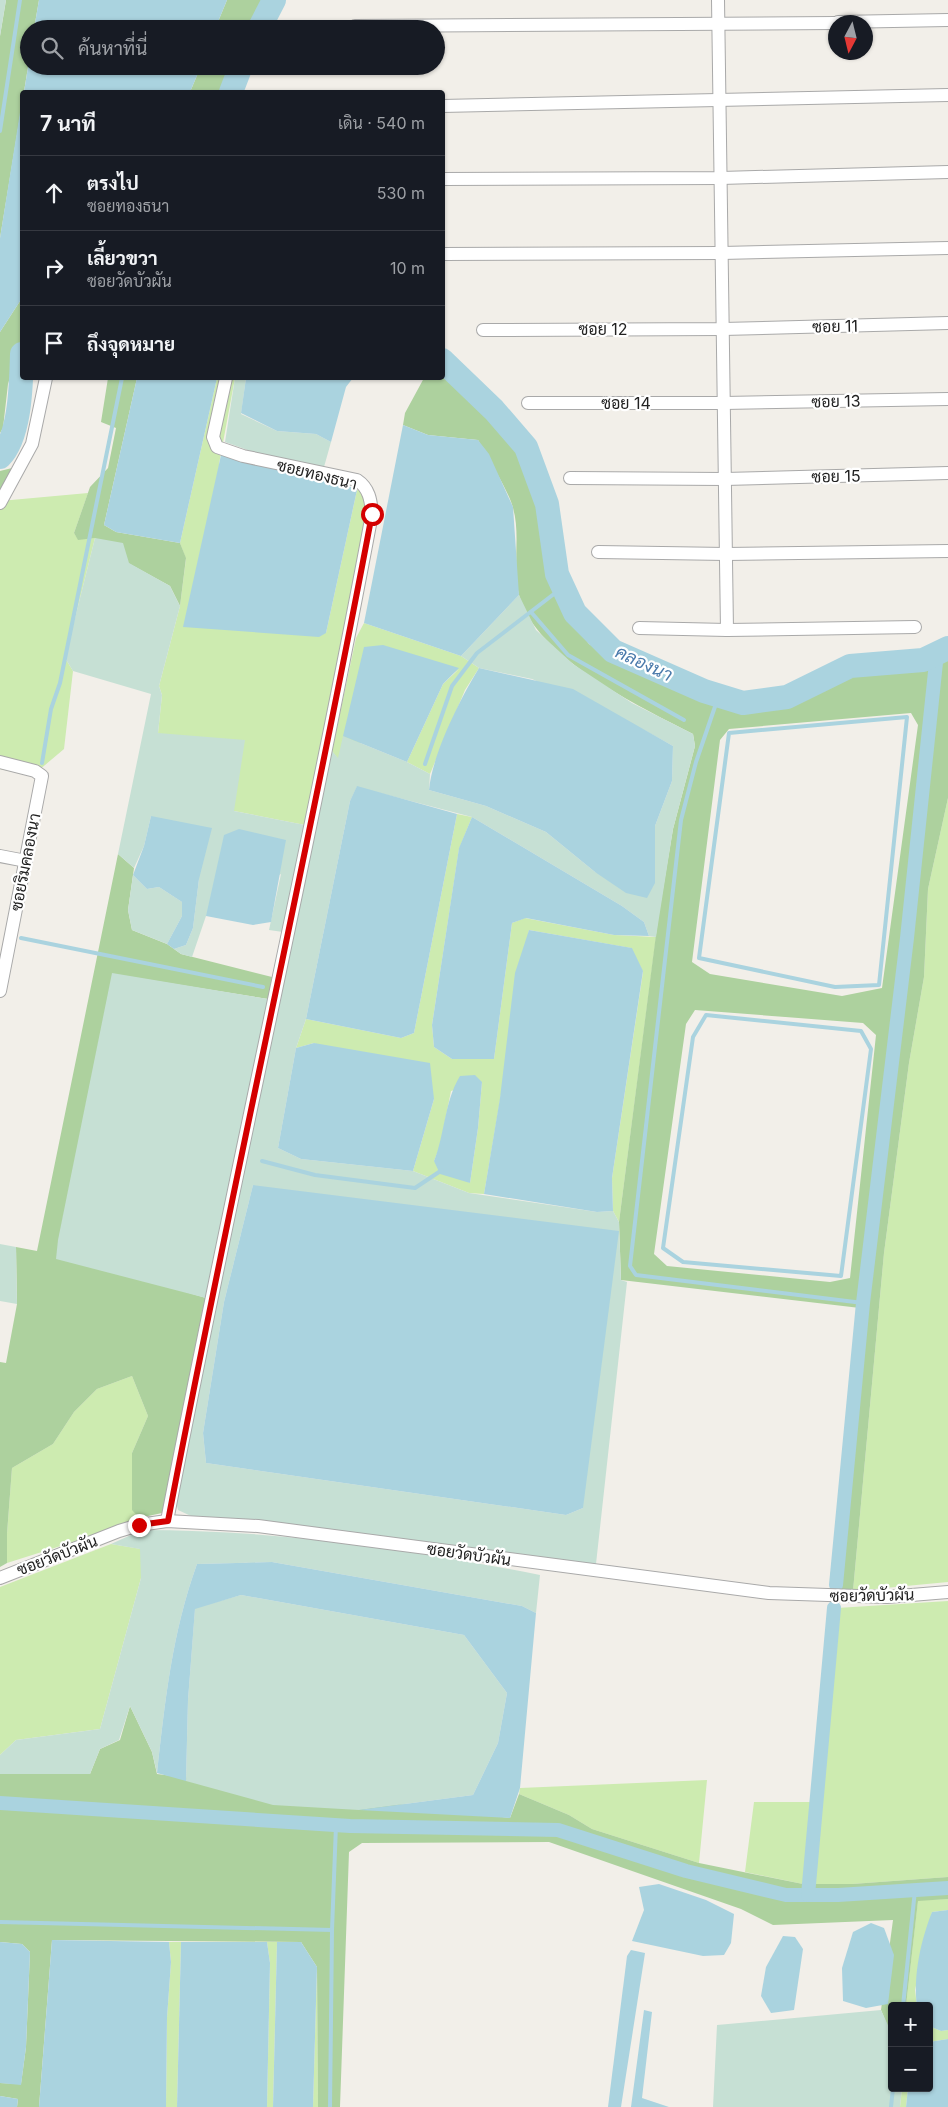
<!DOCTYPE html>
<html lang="th">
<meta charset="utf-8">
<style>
:root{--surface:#171b24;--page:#20242c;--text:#f1f3f6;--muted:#9ea1a6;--line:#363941}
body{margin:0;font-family:Inter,Sarabun,sans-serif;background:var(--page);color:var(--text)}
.controls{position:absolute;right:15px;bottom:15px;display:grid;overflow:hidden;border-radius:5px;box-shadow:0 1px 4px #0004}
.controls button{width:45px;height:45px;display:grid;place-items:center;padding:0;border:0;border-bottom:1px solid var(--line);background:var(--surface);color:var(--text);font:25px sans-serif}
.compass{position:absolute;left:828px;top:15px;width:45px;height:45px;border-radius:50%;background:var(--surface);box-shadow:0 1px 4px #0004;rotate:187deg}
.stop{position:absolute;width:15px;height:15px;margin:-11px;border:4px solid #d40000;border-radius:50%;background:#fff}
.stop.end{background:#d40000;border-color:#fff;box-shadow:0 1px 5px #0008}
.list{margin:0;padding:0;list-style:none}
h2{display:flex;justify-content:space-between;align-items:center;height:65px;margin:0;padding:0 20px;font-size:21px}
h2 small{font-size:16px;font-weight:400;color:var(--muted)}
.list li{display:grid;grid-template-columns:32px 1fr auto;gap:15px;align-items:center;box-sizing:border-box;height:75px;padding:0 20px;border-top:1px solid var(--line)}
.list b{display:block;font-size:19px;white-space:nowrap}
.list p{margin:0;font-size:16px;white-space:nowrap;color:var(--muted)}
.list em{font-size:16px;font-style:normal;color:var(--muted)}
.icon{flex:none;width:28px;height:28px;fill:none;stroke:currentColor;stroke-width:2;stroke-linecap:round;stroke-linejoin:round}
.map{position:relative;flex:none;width:948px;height:2107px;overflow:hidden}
.search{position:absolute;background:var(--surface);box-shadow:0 1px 4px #0004;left:20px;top:20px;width:425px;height:55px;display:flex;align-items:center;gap:12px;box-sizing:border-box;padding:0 18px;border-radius:28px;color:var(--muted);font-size:19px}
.panel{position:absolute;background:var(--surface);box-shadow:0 1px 4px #0004;left:20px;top:90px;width:425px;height:290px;border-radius:5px}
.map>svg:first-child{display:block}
</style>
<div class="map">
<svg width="948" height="2107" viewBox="0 0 948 2107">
<rect width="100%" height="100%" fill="#f2efe9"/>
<g fill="#cdebb0" fill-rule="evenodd">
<path d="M217,378H235L219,464L326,633L357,490L363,492L367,509L305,825L234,811L158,733L162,695L159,686L180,606L186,559L180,543Z"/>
<path d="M88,493L74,533L78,539L95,538L65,658L73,671L64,749L32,776L0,769V501Z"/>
<path d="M364,623L461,656L479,668L465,690L430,774L407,762L443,684L459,669L338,759L332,751L356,638Z"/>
<path d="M948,798V1582L853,1591L884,1253L909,1063L924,977L928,889Z"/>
<path d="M457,814L472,817L459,849L432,1025L434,1047L452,1059H494L512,923L525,918L614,935L656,937L619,1222L613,1211L612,1178L643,972L631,948L529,930L484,1194L469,1193L413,1171L434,1099L314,1043L296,1048L306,1019L401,1038L414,1033ZM482,1082L478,1128L470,1183L434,1161L440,1146L451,1091Z"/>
<path d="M132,1376L148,1416L132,1453V1509L139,1518L89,1537L7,1563V1534L12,1468L53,1444L74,1412L97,1389Z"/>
<path d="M111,1544L141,1549V1578L100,1729L16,1740L0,1755V1587Z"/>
<path d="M948,1601V1877L852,1884H803L745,1872L754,1802H820L837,1608Z"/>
<path d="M707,1780L699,1863L592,1829L569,1815L519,1794L520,1788Z"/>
<path d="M948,1899V1910L932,1912L915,1990L917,2006H906L918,1900Z"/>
<path d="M169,1942H181L177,2107H166L167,2018L171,1962Z"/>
<path d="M267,1942H277L273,2107H267L270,1963Z"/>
<path d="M317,1967L318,2107H313Z"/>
<path d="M929,2026L941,2031L948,2030V2039L929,2042Z"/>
<path d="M902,2088H908L906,2107H900Z"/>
</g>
<g fill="#add19e" fill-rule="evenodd">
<path d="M6,0H39L34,29H29V61L0,238V36Z"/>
<path d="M227,0H264L253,29H215Z"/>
<path d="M201,66H237L224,92H190Z"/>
<path d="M22,298V339L8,384L3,428L0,433V332Z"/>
<path d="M443,370L498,425L523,454L539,505L548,578L568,616L589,644L617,663L705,702L747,709L798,699L842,676L865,669L921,666L948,655V798L928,889L924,977L909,1063L884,1253L853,1591L832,1588L830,1580L860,1308L621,1280L619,1222L658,919L673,829L695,746L693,734C639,706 536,658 519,595C512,567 521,535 513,508C509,491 487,457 478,440L428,435L403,425L405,413L424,378H442ZM911,713L918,725L882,988L842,996L710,974L692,962L720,740L729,729ZM695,1010L863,1023L876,1035L850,1278L830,1282L667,1266L654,1254L686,1024Z"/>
<path d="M108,378H137L104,525L116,532L180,543L186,558L180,606L170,586L128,563L95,538L78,540L74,533L90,487L108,468L116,428L101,422Z"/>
<path d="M12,468L0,491V471Z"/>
<path d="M118,854L134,868L128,910L132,930L167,944L181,954L272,977L268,999L112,974L179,1290L206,1298L162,1513L139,1518L132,1510V1453L148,1416L132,1376L97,1389L74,1412L53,1444L12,1468L7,1534V1563L0,1567V1362L6,1363L17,1304L16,1247L37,1251Z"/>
<path d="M130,1706L152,1752L157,1774L510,1818L519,1794L569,1815L592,1829L699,1863L803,1884H852L948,1877V1899L918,1901L906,2006H892L890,2032L881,2010L893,1920L773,1925L741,1909L549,1842L362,1843L349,1852L340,2107H318L317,1967L301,1942L52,1940L39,2107H17L18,2099L0,2096V2083L21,2084L26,2047L30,1952L22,1944L0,1942V1774H90L100,1749L120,1740Z"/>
</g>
<g fill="#c6e0d4" fill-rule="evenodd">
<path d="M0,0H6L0,36Z"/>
<path d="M235,378H246L241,414L277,431L316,434L331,442L324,467L256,453L225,442Z"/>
<path d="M95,538L123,543L129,563L170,586L180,606L159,686L162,695L158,733L245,740L234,811L305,825L283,932L269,930L281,874L206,916L192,957L181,954L174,949L186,945L193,928L199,879L151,816L144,846L134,868L118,854L151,694L73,671L65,658Z"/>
<path d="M519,595L536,630L573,664L632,703L693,734L695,746L673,829L656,937L649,936L644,922L622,906L472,817L357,787L350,801L306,1019L296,1048L278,1148L301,1159L413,1171L469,1193L597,1212L613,1211L619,1222L621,1280L627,1282L596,1564L191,1516L178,1510L176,1502L197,1388L332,751L338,758L343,736L407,762L430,774L429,790L486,806L546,832L595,872L655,883V826L672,781L673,746L646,731L532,679L479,668L461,656ZM253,1185L583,1508L566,1515L206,1463L203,1433L224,1302Z"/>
<path d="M133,875L147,889L159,887L182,902V916L167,944L132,930L128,910Z"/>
<path d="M112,973L268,999L206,1298L56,1259L58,1240Z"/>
<path d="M0,1244L16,1247L17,1304L0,1301Z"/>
<path d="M142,1530C275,1530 409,1549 540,1575L536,1613L522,1606L272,1562L197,1564C172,1633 165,1701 157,1773L152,1752L130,1706L119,1740L100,1749L90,1774H0V1755L16,1740L100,1729L141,1578L140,1549L111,1544Z"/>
<path d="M241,1595L464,1635L507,1693L498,1743L473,1795L359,1810L273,1805L186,1781L188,1700L195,1608Z"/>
<path d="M881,2010L892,2034V2088H902L900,2107H713L717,2025Z"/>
</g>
<g fill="#aad3df">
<path d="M39,0H227L215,29H34Z"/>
<path d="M29,61V66H201L190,92H24Z"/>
<path d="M22,100V298L0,332V238Z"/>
<path d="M137,378H217L180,543L116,532L104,525Z"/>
<path d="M246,378H353L346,387L331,442L316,434L277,431L241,413Z"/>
<path d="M403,425L428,435L478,440L489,454L513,507L519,595L461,656L364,623Z"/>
<path d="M221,455L344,484L357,490L326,633L319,637L183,627Z"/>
<path d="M383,645L459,668L443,684L407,762L343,736L364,647Z"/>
<path d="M479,668L573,689L673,746L672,781L655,826V883L647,898L626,893L595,872L546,832L486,806L429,790C432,755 460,699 479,668Z"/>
<path d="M357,786L457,814L414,1033L401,1038L306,1019L350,801Z"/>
<path d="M151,816L212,828L199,879L193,928L186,945L174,949L167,944L182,916V902L159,887L147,889L133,875L144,846Z"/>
<path d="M472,817L622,906L644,922L649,936L614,935L526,918L512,923L494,1059H452L434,1047L432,1025L459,848Z"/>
<path d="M239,829L286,840L271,922L253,925L206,916L224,835Z"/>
<path d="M529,930L632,948L643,971L612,1178L613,1211L597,1212L484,1194L500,1098L515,973Z"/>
<path d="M314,1043L430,1063L434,1099L413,1171L301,1159L278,1148L296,1048Z"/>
<path d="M475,1075L482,1082L478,1128L470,1183L440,1174L434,1161C445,1134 444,1102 460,1076Z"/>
<path d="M253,1185L619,1231L583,1508L566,1515L206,1463L203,1433L224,1302Z"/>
<path d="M272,1562L522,1606L536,1613L520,1788L510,1818L359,1810L473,1795L498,1743L507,1693L464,1635L241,1595L195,1609L188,1700L186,1781L157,1773C165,1701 172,1633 197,1564Z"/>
<path d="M659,1884L706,1900L734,1914L731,1943L724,1955L703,1956L632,1941L644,1910L639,1887Z"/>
<path d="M948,1910V2030L941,2031L929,2026V2006H917C913,1975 921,1940 932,1912Z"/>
<path d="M871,1923L884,1928L894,1955L888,2004L866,2008L843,2001L842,1968L853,1932Z"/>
<path d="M783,1936L795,1937L803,1949L794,2010L771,2013L761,1996L766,1967Z"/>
<path d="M52,1940L169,1942L171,1962L167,2018L166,2107H39Z"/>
<path d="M0,1942L22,1944L30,1952L26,2047L21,2085L0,2083Z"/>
<path d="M181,1942H267L270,1963L267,2107H177Z"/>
<path d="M277,1942H301L317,1967L313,2107H273Z"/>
<path d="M631,1950L645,1953L621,2107H608L627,1956Z"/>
<path d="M644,2010L652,2012L642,2098L669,2107H631Z"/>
<path d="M948,2039V2107H906L908,2088H929V2042Z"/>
<path d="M0,2096L18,2099L17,2107H0Z"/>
</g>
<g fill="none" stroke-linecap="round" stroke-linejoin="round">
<g stroke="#aad3df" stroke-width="4">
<path d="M0,131L20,0"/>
<path d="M531,612L568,655L684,720"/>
<path d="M719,695L696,762L681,820L630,1266L636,1275L863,1303"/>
<path d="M907,717L879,985L835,987L699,958L729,733Z"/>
<path d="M42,763L51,709L60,683L122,378"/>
<path d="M425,764L452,686L477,653L563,587"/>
<path d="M21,938L263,987"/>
<path d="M706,1015L861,1031L871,1049L841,1276L683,1262L663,1248L693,1037Z"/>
<path d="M262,1161L315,1175L415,1188L442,1170"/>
<path d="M0,1922L332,1930"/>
<path d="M903,2006L915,1890"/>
<path d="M330,2107L332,1930L336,1825"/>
<path d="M891,2107L893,2088"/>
</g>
<g stroke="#aad3df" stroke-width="14">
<path d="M836,1585L863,1303L907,938L937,653"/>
<path d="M0,1803L350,1826L558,1830L686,1871L786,1895H838L948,1888"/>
<path d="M808,1895L834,1608"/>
</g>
<g stroke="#aad3df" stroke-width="24">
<path d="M259,29L274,0"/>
<path d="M231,92L241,66"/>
<path d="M442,360L494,410L526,447L547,504L557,574L575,613L613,651L704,691L743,703L787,697L850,666L923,660L948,648"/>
<path d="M0,457C21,436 21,382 22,354"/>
</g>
<defs>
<g id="minor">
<path d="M718,0L727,630"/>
<path d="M838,22L948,20"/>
<path d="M355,26L836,23"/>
<path d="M442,106L948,95"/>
<path d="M442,179L721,178L948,172"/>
<path d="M442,254L722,253L948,248"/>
<path d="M483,330L723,329L948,323"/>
<path d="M528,403H724L948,399"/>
<path d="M570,478L725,479L948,473"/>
<path d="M0,503L32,444L46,378"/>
<path d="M598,552L726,554L948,551"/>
<path d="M639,628L727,630L915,627"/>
<path d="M0,762L35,771L42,776L0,991"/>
<path d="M0,856L26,861"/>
<path d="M167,1521C232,1184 309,851 372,514C371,500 369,488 357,480L243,456L217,447L213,437L226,378"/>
<path d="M0,1578L119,1531L139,1525L167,1521L258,1526L769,1593L887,1597L948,1592"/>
</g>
</defs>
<use href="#minor" stroke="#a9a9a9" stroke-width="14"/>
<use href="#minor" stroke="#fff" stroke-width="12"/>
</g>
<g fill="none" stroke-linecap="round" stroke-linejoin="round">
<path stroke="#d40000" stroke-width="6" d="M139,1525L168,1521C232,1184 309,851 372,514"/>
</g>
<g text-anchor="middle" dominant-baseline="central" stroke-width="4.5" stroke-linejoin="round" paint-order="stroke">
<g font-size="16" fill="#222" stroke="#fff">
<text transform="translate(835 326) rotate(-1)">ซอย 11</text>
<text x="603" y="329">ซอย 12</text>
<text transform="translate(836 401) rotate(-1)">ซอย 13</text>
<text x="626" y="403">ซอย 14</text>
<text transform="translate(317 474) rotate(14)">ซอยทองธนา</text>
<text transform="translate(836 476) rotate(-1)">ซอย 15</text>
<text transform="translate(25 862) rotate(-79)">ซอยริมคลองนา</text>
<text transform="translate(469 1554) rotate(8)">ซอยวัดบัวผัน</text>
<text transform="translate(57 1555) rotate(-21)">ซอยวัดบัวผัน</text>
<text transform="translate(872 1595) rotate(-1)">ซอยวัดบัวผัน</text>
</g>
<g font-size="18" font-style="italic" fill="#4a7aab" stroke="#fff">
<text transform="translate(644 663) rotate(25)">คลองนา</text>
</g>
</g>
</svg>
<div class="controls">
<button>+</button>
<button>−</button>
</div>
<svg class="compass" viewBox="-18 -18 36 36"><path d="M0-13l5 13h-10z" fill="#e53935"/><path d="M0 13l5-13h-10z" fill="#9ea1a6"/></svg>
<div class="stop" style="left:372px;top:514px"></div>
<div class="stop end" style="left:139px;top:1525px"></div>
<div class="search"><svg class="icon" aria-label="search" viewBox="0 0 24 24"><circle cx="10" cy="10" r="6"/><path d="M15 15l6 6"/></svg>ค้นหาที่นี่</div>
<section class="panel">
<h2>7 นาที<small>เดิน · 540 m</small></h2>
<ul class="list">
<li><svg class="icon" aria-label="ahead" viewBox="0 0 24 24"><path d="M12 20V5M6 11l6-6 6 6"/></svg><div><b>ตรงไป</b><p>ซอยทองธนา</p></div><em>530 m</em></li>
<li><svg class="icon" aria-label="right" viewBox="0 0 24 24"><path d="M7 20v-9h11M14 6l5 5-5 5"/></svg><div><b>เลี้ยวขวา</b><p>ซอยวัดบัวผัน</p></div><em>10 m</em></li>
<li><svg class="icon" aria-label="arrive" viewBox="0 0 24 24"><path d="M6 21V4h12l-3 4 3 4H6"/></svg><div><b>ถึงจุดหมาย</b></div></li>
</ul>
</section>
</div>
